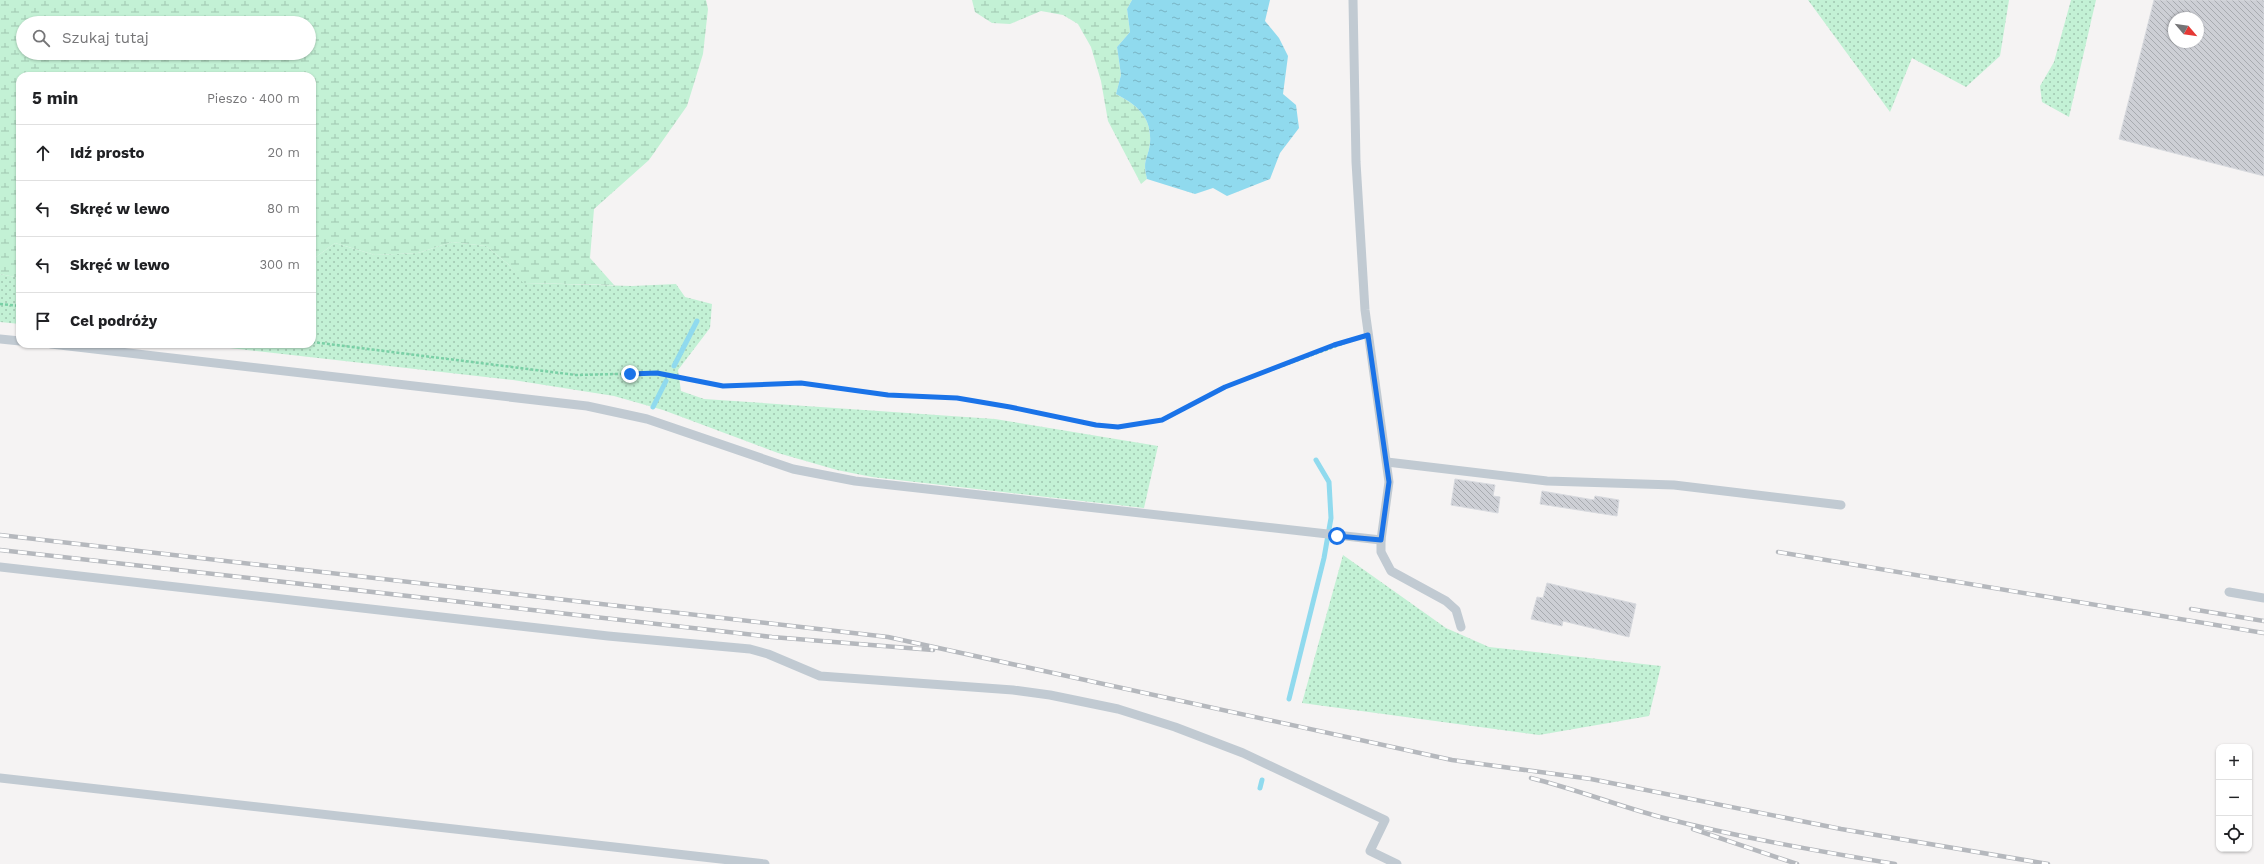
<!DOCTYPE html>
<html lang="pl">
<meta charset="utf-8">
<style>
:root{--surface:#fff;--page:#f6f6f6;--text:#202124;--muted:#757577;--line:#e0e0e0}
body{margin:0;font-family:"Work Sans",sans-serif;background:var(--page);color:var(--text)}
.controls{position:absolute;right:12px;bottom:12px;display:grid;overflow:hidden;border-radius:8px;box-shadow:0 1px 3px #0004}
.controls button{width:36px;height:36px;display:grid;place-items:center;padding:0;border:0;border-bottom:1px solid var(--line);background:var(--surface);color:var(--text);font:20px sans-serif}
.compass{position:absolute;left:2168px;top:12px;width:36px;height:36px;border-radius:50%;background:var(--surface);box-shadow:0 1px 3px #0004;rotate:119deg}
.stop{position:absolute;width:12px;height:12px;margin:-9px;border:3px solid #1a73e8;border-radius:50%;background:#fff}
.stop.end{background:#1a73e8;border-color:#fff;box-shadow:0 1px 4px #0008}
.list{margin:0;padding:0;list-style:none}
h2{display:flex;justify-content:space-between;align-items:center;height:52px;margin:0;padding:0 16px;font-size:17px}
h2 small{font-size:13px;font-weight:400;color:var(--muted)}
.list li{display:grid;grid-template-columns:26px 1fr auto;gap:12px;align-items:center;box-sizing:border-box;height:56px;padding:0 16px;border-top:1px solid var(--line)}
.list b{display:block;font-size:15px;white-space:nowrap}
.list em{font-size:13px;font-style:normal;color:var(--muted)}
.icon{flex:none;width:22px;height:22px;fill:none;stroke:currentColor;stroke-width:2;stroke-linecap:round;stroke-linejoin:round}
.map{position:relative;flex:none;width:2264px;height:864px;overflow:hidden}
.search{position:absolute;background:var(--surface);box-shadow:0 1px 3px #0004;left:16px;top:16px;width:300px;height:44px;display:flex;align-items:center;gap:10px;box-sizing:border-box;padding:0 14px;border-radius:22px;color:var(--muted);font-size:15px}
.panel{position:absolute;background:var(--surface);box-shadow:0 1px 3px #0004;left:16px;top:72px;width:300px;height:276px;border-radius:12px}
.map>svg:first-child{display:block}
</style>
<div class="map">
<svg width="2264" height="864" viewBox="0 0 2264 864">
<defs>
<pattern id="grass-dots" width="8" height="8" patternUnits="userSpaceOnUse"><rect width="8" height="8" fill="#c3f1d5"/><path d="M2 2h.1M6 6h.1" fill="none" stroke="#a0c6b0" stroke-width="1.8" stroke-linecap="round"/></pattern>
<pattern id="wetland-marsh" width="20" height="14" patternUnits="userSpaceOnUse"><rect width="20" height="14" fill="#c3f1d5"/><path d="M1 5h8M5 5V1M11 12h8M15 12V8" fill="none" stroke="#a0c6b0"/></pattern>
<pattern id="water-ripples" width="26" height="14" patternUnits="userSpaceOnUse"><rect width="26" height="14" fill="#90daee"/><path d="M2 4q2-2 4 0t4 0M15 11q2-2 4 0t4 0" fill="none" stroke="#78b4c4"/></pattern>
<pattern id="building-back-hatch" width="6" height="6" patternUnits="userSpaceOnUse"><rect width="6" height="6" fill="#cdcfd5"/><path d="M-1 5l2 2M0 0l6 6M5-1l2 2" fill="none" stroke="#a8abb0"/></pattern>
</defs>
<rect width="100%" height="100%" fill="#f5f3f3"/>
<g fill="url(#grass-dots)">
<path d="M1808,0H2009L2000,56L1966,87L1912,58L1890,112Z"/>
<path d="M2071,0H2096L2069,117L2042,102L2040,86L2054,62Z"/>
<path d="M452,242L486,246L508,264L524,283L632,286L676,284L685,297L712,304L710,328L678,370L681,391L704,399L995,419L1158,446L1144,508L872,477L837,470L778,453L663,410L614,396L513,380L194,344H312V260L335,243L375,255L418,253Z"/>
<path d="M0,274L20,278V324L0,322Z"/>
<path d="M1343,555L1446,628L1489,647L1661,666L1649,716L1539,735L1302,703Z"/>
</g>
<g fill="url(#wetland-marsh)" fill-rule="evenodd">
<path d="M0,0H706L708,9L703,54L687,106L649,160L594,209L590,258L614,285L523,283L508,264L486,246L452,242L418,253L375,255L335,243L312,260V76H20V278L0,274ZM23,23H309V53H23Z"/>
<path d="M972,0H1132L1127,9L1130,32L1117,47L1121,75L1116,94C1137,105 1152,117 1150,143C1148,160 1142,159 1147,179L1141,184L1108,121L1101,81L1091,47L1078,24L1063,15L1041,11L1010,24L992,23L975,12Z"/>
</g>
<path fill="url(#water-ripples)" d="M1132,0H1270L1265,21L1279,38L1288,56L1283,94L1296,105L1299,128L1280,153L1270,179L1227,196L1213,188L1195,194L1147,179C1142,159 1148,160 1150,143C1152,117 1137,105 1116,94L1121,75L1117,47L1130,32L1127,9Z"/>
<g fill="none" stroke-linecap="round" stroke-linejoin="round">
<g stroke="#90daee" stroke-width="5">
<path d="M674,366L697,321"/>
<path d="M653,407L666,381"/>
<path d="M1289,699L1324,558L1331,518L1329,482L1316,460"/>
<path d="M1260,788L1262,780"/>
</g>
</g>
<g fill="url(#building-back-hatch)" stroke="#d7d9de" fill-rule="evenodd">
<path d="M2154,0H2264V176L2119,139ZM2174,18H2198V42H2174Z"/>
<path d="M1455,479L1495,485L1493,496L1500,497L1498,513L1451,505Z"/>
<path d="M1542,491L1594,500L1595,496L1619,500L1617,516L1540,504Z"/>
<path d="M1547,583L1636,604L1629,637L1563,621L1562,626L1531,619L1537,597L1543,598Z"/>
</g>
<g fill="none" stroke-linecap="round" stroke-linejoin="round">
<g stroke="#7ad0a6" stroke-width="2.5" stroke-dasharray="3 2" stroke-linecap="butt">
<path d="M0,304L20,306"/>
<path d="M312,342L576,375L657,373L723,386L801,383L888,395L957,398L1010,407L1096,425L1118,427L1162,420L1225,387L1358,338"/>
</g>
<g stroke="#c1cad2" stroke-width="9">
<path d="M1353,0L1356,162L1365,310L1389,482L1381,540V552L1391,571L1446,601L1456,610L1461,627"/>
<path d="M0,339L20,341"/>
<path d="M51,344L587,406L647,419L793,469L855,481L1381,540"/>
<path d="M1387,462L1547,481L1674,485L1841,505"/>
<path d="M0,567L608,636L750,649L768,654L820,676L1013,690L1050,695L1118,709L1175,727L1243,753L1385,820L1370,851L1397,864"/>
<path d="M2229,592L2264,598"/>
<path d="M0,778L765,864"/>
</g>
<defs>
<g id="rail">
<path d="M0,535L888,637L1452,760L1591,779L1841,829L2048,864"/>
<path d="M0,550L772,637L933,650"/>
<path d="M1778,552L2264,633"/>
<path d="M2191,609L2264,621"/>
<path d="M1531,778C1575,789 1616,805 1660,817C1737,837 1817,851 1895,864"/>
<path d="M1693,829L1797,864"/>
</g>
</defs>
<use href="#rail" stroke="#b5b8bd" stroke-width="4.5"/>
<use href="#rail" stroke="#fff" stroke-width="3" stroke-dasharray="9" stroke-linecap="butt"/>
</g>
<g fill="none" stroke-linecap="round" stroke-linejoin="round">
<path stroke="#1a73e8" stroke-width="5" d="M630,374L657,373L723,386L801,383L888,395L957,398L1010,407L1096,425L1118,427L1162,420L1225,387L1334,345L1368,335L1389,482L1381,540L1337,536"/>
</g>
</svg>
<div class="controls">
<button>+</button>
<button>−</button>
<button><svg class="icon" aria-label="locate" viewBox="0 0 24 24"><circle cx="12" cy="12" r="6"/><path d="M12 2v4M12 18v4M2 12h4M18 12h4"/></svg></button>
</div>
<svg class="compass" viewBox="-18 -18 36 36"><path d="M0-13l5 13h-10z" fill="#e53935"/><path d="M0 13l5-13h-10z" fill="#757577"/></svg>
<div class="stop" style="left:1337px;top:536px"></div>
<div class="stop end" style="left:630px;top:374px"></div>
<div class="search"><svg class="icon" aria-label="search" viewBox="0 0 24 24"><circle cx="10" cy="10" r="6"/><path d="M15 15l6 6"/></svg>Szukaj tutaj</div>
<section class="panel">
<h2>5 min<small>Pieszo · 400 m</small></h2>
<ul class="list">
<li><svg class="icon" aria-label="ahead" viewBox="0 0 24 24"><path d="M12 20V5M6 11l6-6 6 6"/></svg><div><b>Idź prosto</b></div><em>20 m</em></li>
<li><svg class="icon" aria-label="left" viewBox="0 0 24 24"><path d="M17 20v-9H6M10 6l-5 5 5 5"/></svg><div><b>Skręć w lewo</b></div><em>80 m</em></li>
<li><svg class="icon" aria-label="left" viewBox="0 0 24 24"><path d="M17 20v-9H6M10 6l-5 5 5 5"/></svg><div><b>Skręć w lewo</b></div><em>300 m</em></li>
<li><svg class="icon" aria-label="arrive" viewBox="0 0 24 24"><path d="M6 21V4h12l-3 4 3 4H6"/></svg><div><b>Cel podróży</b></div></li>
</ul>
</section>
</div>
